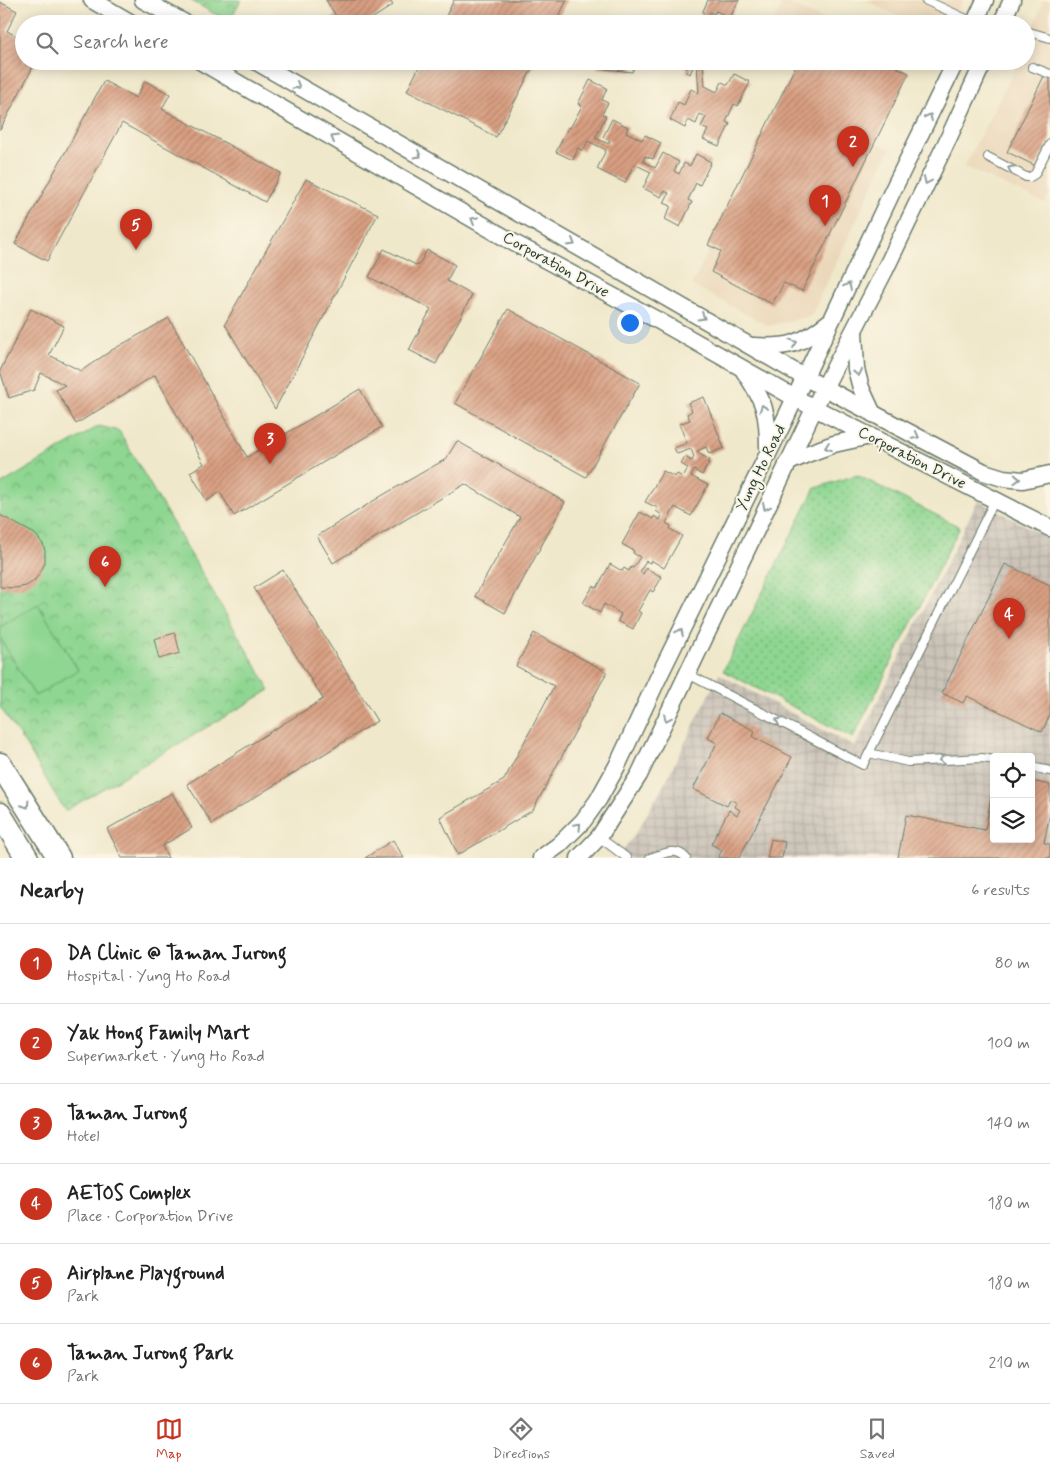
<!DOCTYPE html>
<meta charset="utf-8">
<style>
:root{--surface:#fff;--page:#f6f6f6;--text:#222;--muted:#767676;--line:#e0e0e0;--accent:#c8321e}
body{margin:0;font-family:Mynerve,sans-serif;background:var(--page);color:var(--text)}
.controls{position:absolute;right:15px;bottom:15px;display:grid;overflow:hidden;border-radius:5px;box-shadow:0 2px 12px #0003}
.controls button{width:45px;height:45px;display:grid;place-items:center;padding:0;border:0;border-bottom:1px solid var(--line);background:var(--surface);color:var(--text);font:25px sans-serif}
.you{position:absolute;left:629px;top:322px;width:18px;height:18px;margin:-12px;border:4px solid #fff;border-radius:50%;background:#1a73e8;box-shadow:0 0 0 8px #1a73e833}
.badge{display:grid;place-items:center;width:32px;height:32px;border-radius:50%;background:var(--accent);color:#fff;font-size:16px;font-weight:700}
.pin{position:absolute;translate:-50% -41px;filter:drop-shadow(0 1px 2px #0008)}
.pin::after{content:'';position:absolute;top:26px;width:18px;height:15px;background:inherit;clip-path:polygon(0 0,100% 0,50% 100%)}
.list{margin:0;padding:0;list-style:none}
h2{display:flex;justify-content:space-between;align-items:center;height:65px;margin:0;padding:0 20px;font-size:21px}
h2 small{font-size:16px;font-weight:400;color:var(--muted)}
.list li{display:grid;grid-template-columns:32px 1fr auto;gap:15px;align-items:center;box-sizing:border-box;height:80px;padding:0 20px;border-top:1px solid var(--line)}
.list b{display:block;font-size:19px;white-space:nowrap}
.list p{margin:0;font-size:16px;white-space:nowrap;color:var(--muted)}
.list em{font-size:16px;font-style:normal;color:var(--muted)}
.icon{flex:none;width:28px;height:28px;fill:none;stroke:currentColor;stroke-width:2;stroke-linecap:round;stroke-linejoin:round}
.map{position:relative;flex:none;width:1050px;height:858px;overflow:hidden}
.search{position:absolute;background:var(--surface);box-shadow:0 2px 12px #0003;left:15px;right:15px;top:15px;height:55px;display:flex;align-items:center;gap:12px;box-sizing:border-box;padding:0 18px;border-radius:28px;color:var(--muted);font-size:19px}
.sheet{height:545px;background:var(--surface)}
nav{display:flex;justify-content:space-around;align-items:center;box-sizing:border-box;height:70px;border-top:1px solid var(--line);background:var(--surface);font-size:14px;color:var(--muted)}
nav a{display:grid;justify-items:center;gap:2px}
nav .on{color:var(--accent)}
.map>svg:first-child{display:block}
</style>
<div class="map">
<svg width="1050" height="858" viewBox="0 0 1050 858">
<defs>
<pattern id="industrial-grid" width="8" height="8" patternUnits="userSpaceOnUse" patternTransform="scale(1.25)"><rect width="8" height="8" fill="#cbc3b8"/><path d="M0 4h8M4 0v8" fill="none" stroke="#aea89f"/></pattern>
<pattern id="grass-dots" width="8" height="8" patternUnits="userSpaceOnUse" patternTransform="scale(1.25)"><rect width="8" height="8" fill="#8ed691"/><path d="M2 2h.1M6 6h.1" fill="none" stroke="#73af77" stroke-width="1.8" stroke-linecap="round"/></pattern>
<pattern id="park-crowns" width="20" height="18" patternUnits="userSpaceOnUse" patternTransform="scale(1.25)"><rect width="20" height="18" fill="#8ed691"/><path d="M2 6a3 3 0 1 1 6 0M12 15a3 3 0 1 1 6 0" fill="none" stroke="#73af77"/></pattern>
<pattern id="building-hatch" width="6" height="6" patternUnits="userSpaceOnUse" patternTransform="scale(1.25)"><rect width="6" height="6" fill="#d99f82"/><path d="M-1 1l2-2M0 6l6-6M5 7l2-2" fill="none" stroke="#af836b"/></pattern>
</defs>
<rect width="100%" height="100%" fill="#fcf5e5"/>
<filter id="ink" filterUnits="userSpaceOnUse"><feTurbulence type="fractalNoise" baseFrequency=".02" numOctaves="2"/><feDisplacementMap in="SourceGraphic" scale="10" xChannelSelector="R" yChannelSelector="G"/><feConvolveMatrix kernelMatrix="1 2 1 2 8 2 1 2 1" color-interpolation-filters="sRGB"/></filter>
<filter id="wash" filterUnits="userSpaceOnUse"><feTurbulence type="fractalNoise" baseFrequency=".0096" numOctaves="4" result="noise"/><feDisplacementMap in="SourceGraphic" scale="20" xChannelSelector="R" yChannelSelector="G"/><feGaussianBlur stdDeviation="1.12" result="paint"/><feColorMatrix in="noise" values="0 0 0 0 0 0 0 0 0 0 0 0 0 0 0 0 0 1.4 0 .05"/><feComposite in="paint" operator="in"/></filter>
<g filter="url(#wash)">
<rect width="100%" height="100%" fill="#f0e8cb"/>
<g fill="#ebd8ba">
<path d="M865,0H963L951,24H912Z"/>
<path d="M1043,0H1050V192L1045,203L964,167L1019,61H1026V48L1029,41Z"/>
<path d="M783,1L833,24H773Z"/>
<path d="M863,136L890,149L811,316L768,326L692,285L712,244Z"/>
</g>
<path fill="url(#industrial-grid)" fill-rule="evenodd" d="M978,500L1050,539V858H617L638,830L668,777L719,674L855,747ZM994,757H1031V839H994Z"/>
<path fill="url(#grass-dots)" stroke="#568a62" d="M857,475L960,527L853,738L723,671L815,488Z"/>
<g fill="url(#park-crowns)" stroke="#568a62">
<path d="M190,0H241L229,22Z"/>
<path d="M99,426L119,431L270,690L65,811L27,747L0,707V485Z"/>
</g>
<path fill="#8ed691" stroke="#568a62" d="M38,604L78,670L35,696L0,638V627Z"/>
<g id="blocks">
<g fill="url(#building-hatch)">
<path d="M326,0H389L393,5L364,24H325L336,16Z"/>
<path d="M454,0H567L555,24H442Z"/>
<path d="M708,0H739L730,18L716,11L714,14L710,12V24H704L703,11Z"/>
<path d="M0,2L17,11L7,31L24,40V61H36L0,130Z"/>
<path d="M422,61H536L496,137L407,91Z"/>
<path d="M600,61H637L632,72L597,68Z"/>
<path d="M674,61H703L705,86L717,92L722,82L728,85L734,74L750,82L738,106L734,104L726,122L730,124L719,146L703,139L708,130L701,127L706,117L700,114L696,124L688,120L685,128L670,120L678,102L684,105L691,89L698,93L699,92L697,66L694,65L690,74L686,72L687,67Z"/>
<path d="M798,61H884L909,73L802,291L784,283L772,304L711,272L721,251L708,245Z"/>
<path d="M1045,74L1050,77V138L1036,166L1007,152Z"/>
<path d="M590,80L607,88L602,100L608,103L602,114L606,116L595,138L609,144L610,141L603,137L612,119L628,127L626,132L642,140L645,135L661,143L653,159L645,156L643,161L655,168L663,153L679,162L674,171L679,174L684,163L690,166L696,154L711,162L700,185L696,183L688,200L692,202L680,227L665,219L671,206L664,203L669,193L664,191L661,197L643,188L651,172L634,164L625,183L597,169L606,150L588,141L583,151L578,148L573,160L556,152L568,127L570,128L582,106L578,104Z"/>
<path d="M104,81L136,98L145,81L170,94L162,109L281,173L265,202L122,123L47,261L15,244Z"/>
<path d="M306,179L378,214L275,409L225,324Z"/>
<path d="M384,249L418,266L427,250L455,265L447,281L472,295L436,364L409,350L431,309L369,277Z"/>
<path d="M31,309L64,326L49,355L81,371L112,350L169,318L247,457L360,389L382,427L234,516L220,492L207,501L190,472L204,464L155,375L76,424L56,390L65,385L41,373L34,390L9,398L0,371Z"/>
<path d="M508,309L640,383L586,477L455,403Z"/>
<path d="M704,397L724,448L709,454L706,447L697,451L698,453L710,460L702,475L694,470L691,476L708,485L691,516L675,507L666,523L671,526L670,529L682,536L664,568L651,560L650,563L646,561L640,572L643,574L646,568L662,577L653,592L650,590L638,611L641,613L633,629L618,621L621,614L604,604L600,613L583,603L593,586L597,588L610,564L622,571L624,568L629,571L631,567L633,568L640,557L633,553L634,551L622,544L640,512L653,519L654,516L660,520L662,515L656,511L658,508L645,502L663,471L675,477L677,474L683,477L688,468L681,464L685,457L692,461L694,457L691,449L677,454L674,448L687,443L679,424L690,420L687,414L692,411L688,403Z"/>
<path d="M457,441L565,502L505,613L475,596L520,517L465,484L333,563L317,536L383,495L446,459Z"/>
<path d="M0,515L35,534L43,544L45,551V563L40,573L34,581L26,586L15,588L0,587Z"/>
<path d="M1005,564L1050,585V715L1042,732L967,696L963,703L942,693Z"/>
<path d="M283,570L377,721L212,824L187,784L323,699L254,588Z"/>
<path d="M175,633L180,653L159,659L154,639Z"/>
<path d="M534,633L607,672L533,810L458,855L440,817L504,780L554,686L516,666Z"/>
<path d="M720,713L755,731L753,737L792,757L739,858H718L722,850L711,844L729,810L737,815L740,810L735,807L737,803L730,799L727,806L693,789L717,743L708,738Z"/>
<path d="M1031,781L1050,785V813L1044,843L1050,844V858H898L906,815L985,830L993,787L994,839H1031Z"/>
<path d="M172,793L192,828L162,846L168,858H122L107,829Z"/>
<path d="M771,839L785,842L782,858H767Z"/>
<path d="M393,840L404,858H365Z"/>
</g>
</g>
</g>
<g filter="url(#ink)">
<use href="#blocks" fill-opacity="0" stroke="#687969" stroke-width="1"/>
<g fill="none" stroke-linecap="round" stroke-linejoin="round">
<defs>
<g id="service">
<path d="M925,0L975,23L988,24"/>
<path d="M1026,31L1050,38"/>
<path d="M1032,67L1050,74"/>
<path d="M988,157L1026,177H1030L1035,174L1050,144"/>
<path d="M688,674L863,765L995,500"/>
<path d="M869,753L908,762L982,758L994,760"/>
<path d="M1031,767L1050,771"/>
<path d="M599,837L627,858"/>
<path d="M650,858C663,854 676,846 686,858"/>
</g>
<g id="minor">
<path d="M92,0L133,24"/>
<path d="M143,0L187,24"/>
<path d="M974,24L985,0"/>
<path d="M1001,24L1012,0"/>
<path d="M200,61L516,244L659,321L795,398L1050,528"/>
<path d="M255,61L804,377L984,472L1003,478L1023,480L1050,474"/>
<path d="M854,331L856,369L861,388L873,414"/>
<path d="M753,346C789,348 800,345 829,322"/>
<path d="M744,371C764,401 768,411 768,448"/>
<path d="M787,463L807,454L834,444L870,436"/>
<path d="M541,858L559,845L583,821L598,800L617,766L659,676L787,415L892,192L956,61"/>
<path d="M579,858L599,837L639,775L824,388L885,270L949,137L984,61"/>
</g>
<g id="secondary">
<path d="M0,764L59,858"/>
<path d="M0,814L27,858"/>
</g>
</defs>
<use href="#service" stroke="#687969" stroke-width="10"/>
<use href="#minor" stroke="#687969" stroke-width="19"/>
<use href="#secondary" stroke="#687969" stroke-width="25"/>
<use href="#service" stroke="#fff" stroke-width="8"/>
<use href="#minor" stroke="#fff" stroke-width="16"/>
<use href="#secondary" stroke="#fff" stroke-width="22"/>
</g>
<defs><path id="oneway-chevron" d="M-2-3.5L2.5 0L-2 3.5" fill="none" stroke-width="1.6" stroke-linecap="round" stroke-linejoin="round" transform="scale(1.25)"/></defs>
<g stroke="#8f9e9a">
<use href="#oneway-chevron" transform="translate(297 86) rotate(30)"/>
<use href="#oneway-chevron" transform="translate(929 117) rotate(-64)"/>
<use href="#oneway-chevron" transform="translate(334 138) rotate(-150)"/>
<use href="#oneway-chevron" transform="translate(418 155) rotate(30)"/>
<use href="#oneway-chevron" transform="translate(1011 169) rotate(-153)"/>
<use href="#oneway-chevron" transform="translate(927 181) rotate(115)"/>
<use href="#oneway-chevron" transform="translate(474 220) rotate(-150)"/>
<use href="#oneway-chevron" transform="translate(572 243) rotate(30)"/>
<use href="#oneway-chevron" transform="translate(848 286) rotate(-64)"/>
<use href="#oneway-chevron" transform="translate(702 317) rotate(30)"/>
<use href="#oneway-chevron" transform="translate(794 343) rotate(-19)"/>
<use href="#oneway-chevron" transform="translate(858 373) rotate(79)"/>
<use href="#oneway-chevron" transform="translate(763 408) rotate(-109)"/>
<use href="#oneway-chevron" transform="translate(916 436) rotate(28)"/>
<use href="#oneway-chevron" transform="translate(828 447) rotate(160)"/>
<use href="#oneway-chevron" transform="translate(1017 479) rotate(2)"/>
<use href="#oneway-chevron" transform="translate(766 507) rotate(116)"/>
<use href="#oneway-chevron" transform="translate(680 632) rotate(-64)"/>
<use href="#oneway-chevron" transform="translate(667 718) rotate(115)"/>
<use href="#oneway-chevron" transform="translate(779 721) rotate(-152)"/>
<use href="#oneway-chevron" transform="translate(942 760) rotate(176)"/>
<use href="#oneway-chevron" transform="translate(26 805) rotate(58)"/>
<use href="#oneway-chevron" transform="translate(578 826) rotate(-47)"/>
</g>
</g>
<g text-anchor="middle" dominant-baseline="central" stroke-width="4" stroke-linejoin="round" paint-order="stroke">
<g font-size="16" fill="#1f3d34" stroke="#fcf5e5">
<text transform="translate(556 265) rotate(29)">Corporation Drive</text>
<text transform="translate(912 458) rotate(27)">Corporation Drive</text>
<text transform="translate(761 468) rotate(-64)">Yung Ho Road</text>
</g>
</g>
</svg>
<div class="controls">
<button><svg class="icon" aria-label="locate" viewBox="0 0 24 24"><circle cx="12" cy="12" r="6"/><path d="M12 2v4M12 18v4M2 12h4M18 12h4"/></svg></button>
<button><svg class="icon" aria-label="layers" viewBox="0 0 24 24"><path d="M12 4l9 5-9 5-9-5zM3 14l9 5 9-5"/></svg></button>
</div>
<div class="you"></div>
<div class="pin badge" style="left:825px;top:226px">1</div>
<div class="pin badge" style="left:853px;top:167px">2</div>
<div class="pin badge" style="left:270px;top:464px">3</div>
<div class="pin badge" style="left:1009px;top:639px">4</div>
<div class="pin badge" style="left:136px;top:250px">5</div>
<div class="pin badge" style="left:105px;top:587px">6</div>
<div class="search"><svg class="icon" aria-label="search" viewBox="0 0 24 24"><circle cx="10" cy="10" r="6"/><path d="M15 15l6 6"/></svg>Search here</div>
</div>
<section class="sheet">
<h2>Nearby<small>6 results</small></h2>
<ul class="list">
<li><span class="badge">1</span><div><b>DA Clinic @ Taman Jurong</b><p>Hospital · Yung Ho Road</p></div><em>80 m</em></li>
<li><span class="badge">2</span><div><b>Yak Hong Family Mart</b><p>Supermarket · Yung Ho Road</p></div><em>100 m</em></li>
<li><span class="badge">3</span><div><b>Taman Jurong</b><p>Hotel</p></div><em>140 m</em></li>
<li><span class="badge">4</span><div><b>AETOS Complex</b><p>Place · Corporation Drive</p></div><em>180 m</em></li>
<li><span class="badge">5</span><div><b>Airplane Playground</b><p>Park</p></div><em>180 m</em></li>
<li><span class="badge">6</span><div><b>Taman Jurong Park</b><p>Park</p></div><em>210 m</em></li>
</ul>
</section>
<nav>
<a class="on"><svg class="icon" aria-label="map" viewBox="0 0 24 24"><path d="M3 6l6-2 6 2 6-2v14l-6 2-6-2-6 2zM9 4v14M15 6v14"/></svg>Map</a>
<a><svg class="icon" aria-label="directions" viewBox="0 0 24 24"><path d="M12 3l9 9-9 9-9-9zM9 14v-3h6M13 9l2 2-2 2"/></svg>Directions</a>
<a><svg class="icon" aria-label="saved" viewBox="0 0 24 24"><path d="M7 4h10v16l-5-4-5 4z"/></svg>Saved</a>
</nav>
